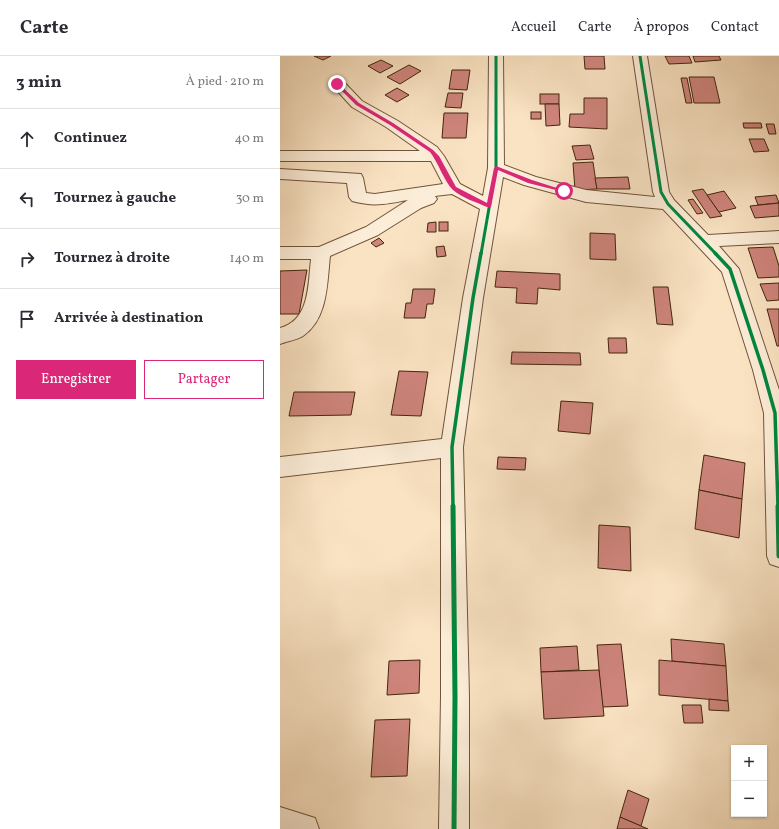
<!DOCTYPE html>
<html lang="fr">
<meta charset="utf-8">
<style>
:root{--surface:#fff;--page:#f7f7f7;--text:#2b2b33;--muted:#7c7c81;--line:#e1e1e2;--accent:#db2777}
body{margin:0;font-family:Vollkorn,serif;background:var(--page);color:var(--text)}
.controls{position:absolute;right:12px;bottom:12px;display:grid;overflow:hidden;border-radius:0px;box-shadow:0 1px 3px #0004}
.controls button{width:36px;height:36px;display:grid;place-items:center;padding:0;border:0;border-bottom:1px solid var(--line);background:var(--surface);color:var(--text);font:20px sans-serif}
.stop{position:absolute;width:12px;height:12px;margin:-9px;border:3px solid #db2777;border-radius:50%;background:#fff}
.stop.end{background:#db2777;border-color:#fff;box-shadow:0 1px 4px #0008}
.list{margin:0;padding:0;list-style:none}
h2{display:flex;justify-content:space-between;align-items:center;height:52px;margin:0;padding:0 16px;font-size:17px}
h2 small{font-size:13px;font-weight:400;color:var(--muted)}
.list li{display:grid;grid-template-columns:26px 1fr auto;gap:12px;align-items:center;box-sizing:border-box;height:60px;padding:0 16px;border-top:1px solid var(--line)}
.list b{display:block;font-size:15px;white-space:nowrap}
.list em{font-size:13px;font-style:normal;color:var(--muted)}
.actions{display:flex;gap:8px;padding:12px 16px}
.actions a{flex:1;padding:9px 0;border:1px solid var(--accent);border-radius:0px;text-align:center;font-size:14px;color:var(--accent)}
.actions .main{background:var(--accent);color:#fff}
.icon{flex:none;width:22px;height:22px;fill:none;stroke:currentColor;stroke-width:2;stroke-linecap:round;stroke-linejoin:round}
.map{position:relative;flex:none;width:499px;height:773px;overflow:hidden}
header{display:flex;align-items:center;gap:24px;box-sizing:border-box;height:56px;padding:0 20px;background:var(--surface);border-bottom:1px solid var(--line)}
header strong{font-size:19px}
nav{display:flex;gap:22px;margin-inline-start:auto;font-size:14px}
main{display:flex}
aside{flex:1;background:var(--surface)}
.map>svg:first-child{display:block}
</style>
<header>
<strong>Carte</strong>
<nav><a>Accueil</a><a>Carte</a><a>À propos</a><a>Contact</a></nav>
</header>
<main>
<aside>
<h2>3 min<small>À pied · 210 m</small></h2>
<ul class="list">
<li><svg class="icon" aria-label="ahead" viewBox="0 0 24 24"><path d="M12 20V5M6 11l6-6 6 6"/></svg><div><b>Continuez</b></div><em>40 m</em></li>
<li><svg class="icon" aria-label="left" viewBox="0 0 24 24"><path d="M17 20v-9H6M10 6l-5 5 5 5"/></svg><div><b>Tournez à gauche</b></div><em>30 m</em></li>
<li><svg class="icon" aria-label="right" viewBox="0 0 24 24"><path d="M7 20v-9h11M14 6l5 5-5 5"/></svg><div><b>Tournez à droite</b></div><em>140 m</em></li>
<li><svg class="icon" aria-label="arrive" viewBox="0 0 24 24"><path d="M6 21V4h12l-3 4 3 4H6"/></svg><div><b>Arrivée à destination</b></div></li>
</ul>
<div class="actions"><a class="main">Enregistrer</a><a>Partager</a></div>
</aside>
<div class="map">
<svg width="499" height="773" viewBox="0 0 499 773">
<rect width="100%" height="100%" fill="#fae3c3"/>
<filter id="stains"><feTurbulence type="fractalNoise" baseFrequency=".005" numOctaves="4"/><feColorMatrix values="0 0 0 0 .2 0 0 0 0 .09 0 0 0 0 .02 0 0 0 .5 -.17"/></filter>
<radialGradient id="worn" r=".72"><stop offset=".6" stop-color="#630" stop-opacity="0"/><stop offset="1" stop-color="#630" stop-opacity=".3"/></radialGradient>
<g fill="#cf857d" stroke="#44250c">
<path d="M34,0H51L43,4Z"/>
<path d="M304,0H324L325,13H305Z"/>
<path d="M385,0H409L412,7L389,8Z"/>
<path d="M413,0H439L441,4L415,6Z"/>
<path d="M101,4L113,10L100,17L88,10Z"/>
<path d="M129,9L141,15L120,28L107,21Z"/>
<path d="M172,14H190L187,34L169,33Z"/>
<path d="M409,21H434L440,47H414Z"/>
<path d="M401,22H407L412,47H406Z"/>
<path d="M117,32L129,39L117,46L105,39Z"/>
<path d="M168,37H183L181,52L165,51Z"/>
<rect x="260" y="38" width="19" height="10"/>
<path d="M304,42H327V73L289,71L290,58H304Z"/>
<path d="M265,48H279L280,69L266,70Z"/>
<rect x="251" y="56" width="10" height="7"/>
<path d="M164,57H188L186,82H162Z"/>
<path d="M463,67H481L482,72H464Z"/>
<path d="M486,68H494L496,78H489Z"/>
<path d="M469,83H484L489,95L474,96Z"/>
<path d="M310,89L314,103L296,104L292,90Z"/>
<path d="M313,106L317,133L295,134L293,107Z"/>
<path d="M348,121L350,133H317L315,122Z"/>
<path d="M423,133L439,156L442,160L430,162L412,135Z"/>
<path d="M444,135L456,152L439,156L427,139Z"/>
<path d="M496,139L499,147L478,149L475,141Z"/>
<path d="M413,143L423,157L417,158L408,144Z"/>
<path d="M499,147V160L475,162L470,150Z"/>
<path d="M156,166V176H147L148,167Z"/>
<rect x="159" y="166" width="9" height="9"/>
<path d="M310,177L335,178L336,204L310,203Z"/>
<path d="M99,182L104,187L96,191L91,187Z"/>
<path d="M164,190L166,200L157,201L156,191Z"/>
<path d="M493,191L499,210V221L478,222L468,192Z"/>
<path d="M27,214L19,258H0V215Z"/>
<path d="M217,215L280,218V234L258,232L257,248L236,247L237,232L215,231Z"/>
<path d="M499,227V244L487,245L480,228Z"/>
<path d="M373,231H388L393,269L377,268Z"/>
<path d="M133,233H155L153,248H147L145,262H124L126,247H131Z"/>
<path d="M487,253H499V290H497Z"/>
<path d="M328,282H346L347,297H329Z"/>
<path d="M232,296L300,297L301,309L231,308Z"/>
<path d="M119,315L148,316L141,360L111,359Z"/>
<path d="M14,336H75L71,359L9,360Z"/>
<path d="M281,345L313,347L310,378L278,375Z"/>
<path d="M424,399L465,407L462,443L419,434Z"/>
<path d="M218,401L246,402L245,414L217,413Z"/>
<path d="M419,434L462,443L459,482L415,473Z"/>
<path d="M319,469L350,471L351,515L318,512Z"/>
<path d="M391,583L444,588L446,610L392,605Z"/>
<path d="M341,588L348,650L322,651L317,589Z"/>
<path d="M297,590L299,614L261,616L260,592Z"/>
<path d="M140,604L139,637L107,639L109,605Z"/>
<path d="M379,604L446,610L448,645L379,639Z"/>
<path d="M319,614L324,660L264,663L261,616Z"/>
<path d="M429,643L448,645L449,655L429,654Z"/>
<path d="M402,649H421L423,667H404Z"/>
<path d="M130,663L127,720L91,721L95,664Z"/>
<path d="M348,734L369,743L361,770L340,761Z"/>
<path d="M340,761L368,773H337Z"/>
</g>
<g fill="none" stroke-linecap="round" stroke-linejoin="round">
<defs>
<g id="minor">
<path d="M209,0H223L224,109L256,121L306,134L375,141L373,136L353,0H367L389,136L394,144L428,179L499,175V187L439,190L459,213L499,334V511L490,508L487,500L484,357L473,314L442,216L383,153L306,146L244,129L223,121L203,242L183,391L189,640V773H159L161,640V402L0,421V401L162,383L183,242L200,153L172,138L155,140L157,143L154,147L141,152L98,179L50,200C47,227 48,263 23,280C17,284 7,285 0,288V272C30,264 28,229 31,203H0V191H39L86,171L128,144C106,148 94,151 72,145L69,141L67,127L0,123V113L81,118L83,122L86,137L95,138L163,128L151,105H0V95H140L106,71L72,51L50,27L52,24L57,23L62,24L82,45L118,65L157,91L164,100L180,128L203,140L208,112Z"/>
<path d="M0,751L35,762L39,773H0Z"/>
</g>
</defs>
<use href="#minor" stroke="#72543a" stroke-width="2"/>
<use href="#minor" fill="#fcedd8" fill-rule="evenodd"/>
<defs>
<g id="cycleway-far2">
<path d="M360,0L381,136L388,148L436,198"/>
<path d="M201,198L216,112V0"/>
</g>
<g id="cycleway-far1">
<path d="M435,197L450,213L483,314L495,357L498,451"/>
<path d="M173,451L172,391L193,242L201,197"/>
</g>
<g id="cycleway">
<path d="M173,450L175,640L174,773"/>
<path d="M498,450L499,500"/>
</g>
</defs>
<use href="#cycleway-far2" stroke="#fcedd8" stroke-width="5"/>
<use href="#cycleway-far1" stroke="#fcedd8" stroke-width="6"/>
<use href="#cycleway" stroke="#fcedd8" stroke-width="8"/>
<use href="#cycleway-far2" stroke="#00873e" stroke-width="3"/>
<use href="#cycleway-far1" stroke="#00873e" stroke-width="3.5"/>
<use href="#cycleway" stroke="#00873e" stroke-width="5"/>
</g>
<path fill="#db2777" d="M55,27H58L79,47L113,67L153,94L159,100L176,131L207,147L214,112L216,110L252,124L286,135L284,136L248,127L218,114L211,151H207C196,146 182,142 173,134C165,127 158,106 150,96L110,69L76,49L55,28Z"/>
<rect width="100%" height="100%" filter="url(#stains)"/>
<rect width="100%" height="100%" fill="url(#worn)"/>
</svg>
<div class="controls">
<button>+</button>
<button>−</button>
</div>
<div class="stop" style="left:284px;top:135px"></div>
<div class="stop end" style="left:57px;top:28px"></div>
</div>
</main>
